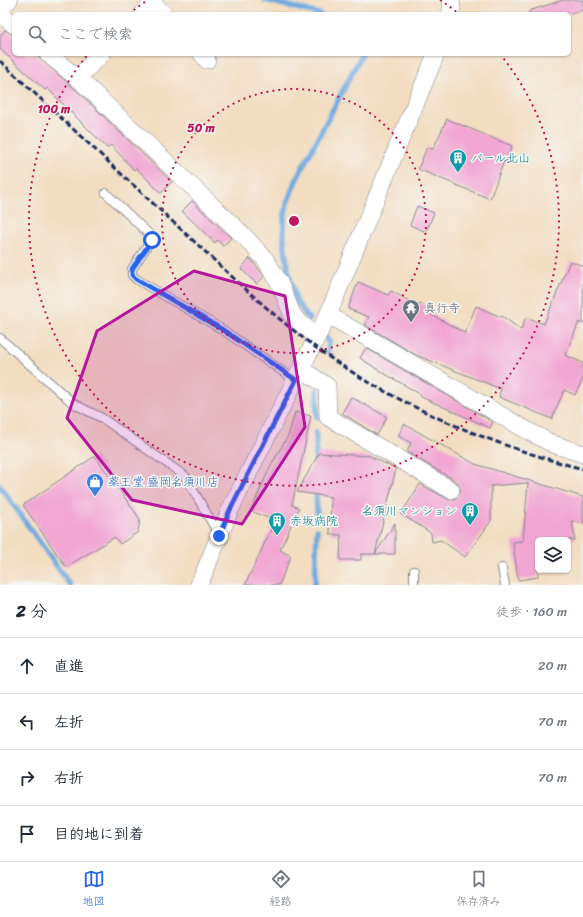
<!DOCTYPE html>
<html lang="ja">
<meta charset="utf-8">
<style>
:root{--surface:#fff;--page:#f6f6f7;--text:#1f2937;--muted:#747a83;--line:#e0e1e3;--accent:#2563eb}
body{margin:0;font-family:Sriracha,"Klee One",sans-serif;background:var(--page);color:var(--text)}
.controls{position:absolute;right:12px;bottom:12px;display:grid;overflow:hidden;border-radius:6px;box-shadow:0 1px 3px #0004}
.controls button{width:36px;height:36px;display:grid;place-items:center;padding:0;border:0;border-bottom:1px solid var(--line);background:var(--surface);color:var(--text);font:20px sans-serif}
.stop{position:absolute;width:12px;height:12px;margin:-9px;border:3px solid #2563eb;border-radius:50%;background:#fff}
.stop.end{background:#2563eb;border-color:#fff;box-shadow:0 1px 4px #0008}
.list{margin:0;padding:0;list-style:none}
h2{display:flex;justify-content:space-between;align-items:center;height:52px;margin:0;padding:0 16px;font-size:17px}
h2 small{font-size:13px;font-weight:400;color:var(--muted)}
.list li{display:grid;grid-template-columns:26px 1fr auto;gap:12px;align-items:center;box-sizing:border-box;height:56px;padding:0 16px;border-top:1px solid var(--line)}
.list b{display:block;font-size:15px;white-space:nowrap}
.list em{font-size:13px;font-style:normal;color:var(--muted)}
.icon{flex:none;width:22px;height:22px;fill:none;stroke:currentColor;stroke-width:2;stroke-linecap:round;stroke-linejoin:round}
.map{position:relative;flex:none;width:583px;height:585px;overflow:hidden}
.search{position:absolute;background:var(--surface);box-shadow:0 1px 3px #0004;left:12px;right:12px;top:12px;height:44px;display:flex;align-items:center;gap:10px;box-sizing:border-box;padding:0 14px;border-radius:6px;color:var(--muted);font-size:15px}
.sheet{height:276px;background:var(--surface)}
nav{display:flex;justify-content:space-around;align-items:center;box-sizing:border-box;height:56px;border-top:1px solid var(--line);background:var(--surface);font-size:11px;color:var(--muted)}
nav a{display:grid;justify-items:center;gap:2px}
nav .on{color:var(--accent)}
.map>svg:first-child{display:block}
</style>
<div class="map">
<svg width="583" height="585" viewBox="0 0 583 585">
<rect width="100%" height="100%" fill="#f6f6f2"/>
<filter id="ink" filterUnits="userSpaceOnUse"><feTurbulence type="fractalNoise" baseFrequency=".025" numOctaves="2"/><feDisplacementMap in="SourceGraphic" scale="8" xChannelSelector="R" yChannelSelector="G"/><feConvolveMatrix kernelMatrix="1 2 1 2 8 2 1 2 1" color-interpolation-filters="sRGB"/></filter>
<filter id="wash" filterUnits="userSpaceOnUse"><feTurbulence type="fractalNoise" baseFrequency=".012" numOctaves="4" result="noise"/><feDisplacementMap in="SourceGraphic" scale="16" xChannelSelector="R" yChannelSelector="G"/><feGaussianBlur stdDeviation="0.9" result="paint"/><feColorMatrix in="noise" values="0 0 0 0 0 0 0 0 0 0 0 0 0 0 0 0 0 1.4 0 .05"/><feComposite in="paint" operator="in"/></filter>
<g filter="url(#wash)">
<rect width="100%" height="100%" fill="#f2ddc1"/>
<g fill="none" stroke-linecap="round" stroke-linejoin="round">
<g stroke="#71aae0" stroke-width="5.5">
<path d="M265,0L320,14"/>
<path d="M309,319L296,301L288,270L284,240V220L287,203L297,178L362,54"/>
<path d="M326,338L329,342L328,351"/>
<path d="M317,390V417"/>
<path d="M316,432V464"/>
<path d="M0,486L70,585"/>
<path d="M316,488L317,518"/>
<path d="M315,585L317,530"/>
</g>
</g>
<g id="blocks">
<g fill="#f1a6d2">
<path d="M563,0H583V10L567,14H529V11Z"/>
<path d="M5,30L14,35V54H35L75,89L172,182L161,193L136,168L134,170L111,145L107,148L47,88L45,90L0,49V36Z"/>
<path d="M447,119L512,146L506,162L504,161L490,199L418,169L427,147L433,149Z"/>
<path d="M192,201L231,238L223,246L217,240L215,243L182,211Z"/>
<path d="M417,206L434,213L426,232L410,225Z"/>
<path d="M250,258L264,276L257,284L241,269Z"/>
<path d="M570,261L583,266V324L579,322L565,355L583,363V379L575,395L564,390L552,419L499,397L501,389L416,355L365,325L369,317L348,309L358,282L388,295L391,291L418,306L420,303L435,311L432,315L465,333L476,306L501,317L502,316L521,330L526,317L544,324Z"/>
<path d="M366,348L493,422L490,428L419,396L420,394L380,371L360,358Z"/>
<path d="M351,397L387,417L377,435L342,413Z"/>
<path d="M295,412L311,416L292,505L299,508L280,550L291,556L279,585H245L275,521L251,511L270,467L289,434Z"/>
<path d="M404,424L475,464L583,497V524L572,521L575,540H538V577L518,580L513,542L523,541L528,483L491,486V521L465,557L441,540L432,542L431,533L401,514L420,484L450,500L456,498L461,490L456,481L407,452L411,443L398,436Z"/>
<path d="M319,453L370,456L396,469L375,554H361V560H340L341,535L330,534L331,497L297,492Z"/>
<path d="M95,456L140,519L138,532L120,544L115,537L66,567L23,505Z"/>
<path d="M395,523V554H375Z"/>
</g>
</g>
</g>
<g filter="url(#ink)">
<use href="#blocks" fill-opacity="0" stroke="#868690" stroke-width="1"/>
<g fill="none" stroke-linecap="round" stroke-linejoin="round">
<defs>
<g id="service">
<path d="M106,193L150,235L151,240L132,269V275L136,279L223,330L295,380"/>
<path d="M0,338L74,404L102,418L185,476L219,535"/>
<path d="M502,568L505,585"/>
<path d="M414,571V585"/>
</g>
<g id="minor">
<path d="M0,7L9,0"/>
<path d="M0,13L14,25"/>
<path d="M142,14L153,3L164,14"/>
<path d="M450,14L452,8L451,0"/>
<path d="M48,54L82,82L245,237L265,259L279,282L293,316L316,337"/>
<path d="M202,54L207,60"/>
<path d="M77,78L102,54"/>
<path d="M328,315L530,432L553,444L583,454"/>
<path d="M301,369L327,386L328,417L451,490"/>
<path d="M199,585L230,510L328,315L436,54"/>
</g>
</defs>
<use href="#service" stroke="#868690" stroke-width="10"/>
<use href="#minor" stroke="#868690" stroke-width="18"/>
<use href="#service" stroke="#fff" stroke-width="8"/>
<use href="#minor" stroke="#fff" stroke-width="17"/>
<path stroke="#1b2f5e" stroke-width="3" stroke-dasharray="6 3" stroke-linecap="butt" d="M0,61C58,115 115,168 173,222C218,263 262,307 311,344C390,403 488,444 583,469"/>
</g>
</g>
<g fill="none" stroke-linecap="round" stroke-linejoin="round" filter="url(#ink)">
<path stroke="#2563eb" stroke-width="5" d="M152,240L132,269V275L136,279L223,330L296,380L230,510L219,536"/>
</g>
<path fill="#b5179e" fill-opacity="0.2" stroke="#b5179e" stroke-width="3" stroke-linejoin="round" d="M194,271L285,296L305,427L242,524L132,500L67,418L97,331Z"/>
<g fill="none" stroke="#c2185b" stroke-width="2" stroke-dasharray="2 4">
<circle cx="294" cy="221" r="132"/>
<path d="M129 14A265 265 0 0 1 148 0M440 0A265 265 0 0 1 459 14M500 54A265 265 0 1 1 88 54"/>
</g>
<defs>
<symbol id="building-pin" viewBox="-11 -11 22 30"><path d="M0 17L-7.5 6A9.5 9.5 0 1 1 7.5 6Z" fill="#0f9aa8" stroke="#f6f6f2"/><path d="M-4-6H4V6H1V3H-1V6H-4ZM-2.5-4.3h1.7v1.8h-1.7ZM.8-4.3h1.7v1.8H.8ZM-2.5-1h1.7V.8h-1.7ZM.8-1h1.7V.8H.8Z" fill="#fff"/></symbol>
<symbol id="temple-pin" viewBox="-11 -11 22 30"><path d="M0 17L-7.5 6A9.5 9.5 0 1 1 7.5 6Z" fill="#6b7280" stroke="#f6f6f2"/><path d="M0-6L5-2H3V0L6.5 2.5H4V6H1.5V3h-3V6H-4V2.5H-6.5L-3 0V-2H-5Z" fill="#fff"/></symbol>
<symbol id="shop-pin" viewBox="-11 -11 22 30"><path d="M0 17L-7.5 6A9.5 9.5 0 1 1 7.5 6Z" fill="#3f7fe0" stroke="#f6f6f2"/><path d="M-5-2.5h2.3a2.7 3.5 0 0 1 5.4 0H5L5.5 6h-11ZM-1.5-2.5h3a1.5 2.3 0 0 0-3 0Z" fill="#fff"/></symbol>
</defs>
<g fill-rule="evenodd">
<use href="#building-pin" x="448" y="148" width="20" height="27"/>
<use href="#temple-pin" x="401" y="298" width="20" height="27"/>
<use href="#shop-pin" x="85" y="472" width="20" height="27"/>
<use href="#building-pin" x="460" y="501" width="20" height="27"/>
<use href="#building-pin" x="267" y="511" width="20" height="27"/>
</g>
<g text-anchor="middle" dominant-baseline="central" stroke-width="3" stroke-linejoin="round" paint-order="stroke">
<g font-size="12" fill="#0d838f" stroke="#f6f6f2" text-anchor="start">
<text x="471" y="158">パール北山</text>
<text x="457" y="511" text-anchor="end">名須川マンション</text>
<text x="290" y="521">赤坂病院</text>
</g>
<g font-size="12" fill="#5b616d" stroke="#f6f6f2" text-anchor="start">
<text x="424" y="308">真行寺</text>
</g>
<g font-size="12" fill="#366cbe" stroke="#f6f6f2" text-anchor="start">
<text x="108" y="482">薬王堂 盛岡名須川店</text>
</g>
</g>
<circle cx="294" cy="221" r="6" fill="#c2185b" stroke="#f6f6f2" stroke-width="2"/>
<g font-size="12" text-anchor="middle" font-weight="bold" fill="#c2185b" stroke="#f6f6f2" stroke-width="3" stroke-linejoin="round" paint-order="stroke">
<text x="54" y="113">100 m</text>
<text x="201" y="132">50 m</text>
</g>
</svg>
<div class="controls">
<button><svg class="icon" aria-label="layers" viewBox="0 0 24 24"><path d="M12 4l9 5-9 5-9-5zM3 14l9 5 9-5"/></svg></button>
</div>
<div class="stop" style="left:152px;top:240px"></div>
<div class="stop end" style="left:219px;top:536px"></div>
<div class="search"><svg class="icon" aria-label="search" viewBox="0 0 24 24"><circle cx="10" cy="10" r="6"/><path d="M15 15l6 6"/></svg>ここで検索</div>
</div>
<section class="sheet">
<h2>2 分<small>徒歩 · 160 m</small></h2>
<ul class="list">
<li><svg class="icon" aria-label="ahead" viewBox="0 0 24 24"><path d="M12 20V5M6 11l6-6 6 6"/></svg><div><b>直進</b></div><em>20 m</em></li>
<li><svg class="icon" aria-label="left" viewBox="0 0 24 24"><path d="M17 20v-9H6M10 6l-5 5 5 5"/></svg><div><b>左折</b></div><em>70 m</em></li>
<li><svg class="icon" aria-label="right" viewBox="0 0 24 24"><path d="M7 20v-9h11M14 6l5 5-5 5"/></svg><div><b>右折</b></div><em>70 m</em></li>
<li><svg class="icon" aria-label="arrive" viewBox="0 0 24 24"><path d="M6 21V4h12l-3 4 3 4H6"/></svg><div><b>目的地に到着</b></div></li>
</ul>
</section>
<nav>
<a class="on"><svg class="icon" aria-label="map" viewBox="0 0 24 24"><path d="M3 6l6-2 6 2 6-2v14l-6 2-6-2-6 2zM9 4v14M15 6v14"/></svg>地図</a>
<a><svg class="icon" aria-label="directions" viewBox="0 0 24 24"><path d="M12 3l9 9-9 9-9-9zM9 14v-3h6M13 9l2 2-2 2"/></svg>経路</a>
<a><svg class="icon" aria-label="saved" viewBox="0 0 24 24"><path d="M7 4h10v16l-5-4-5 4z"/></svg>保存済み</a>
</nav>
